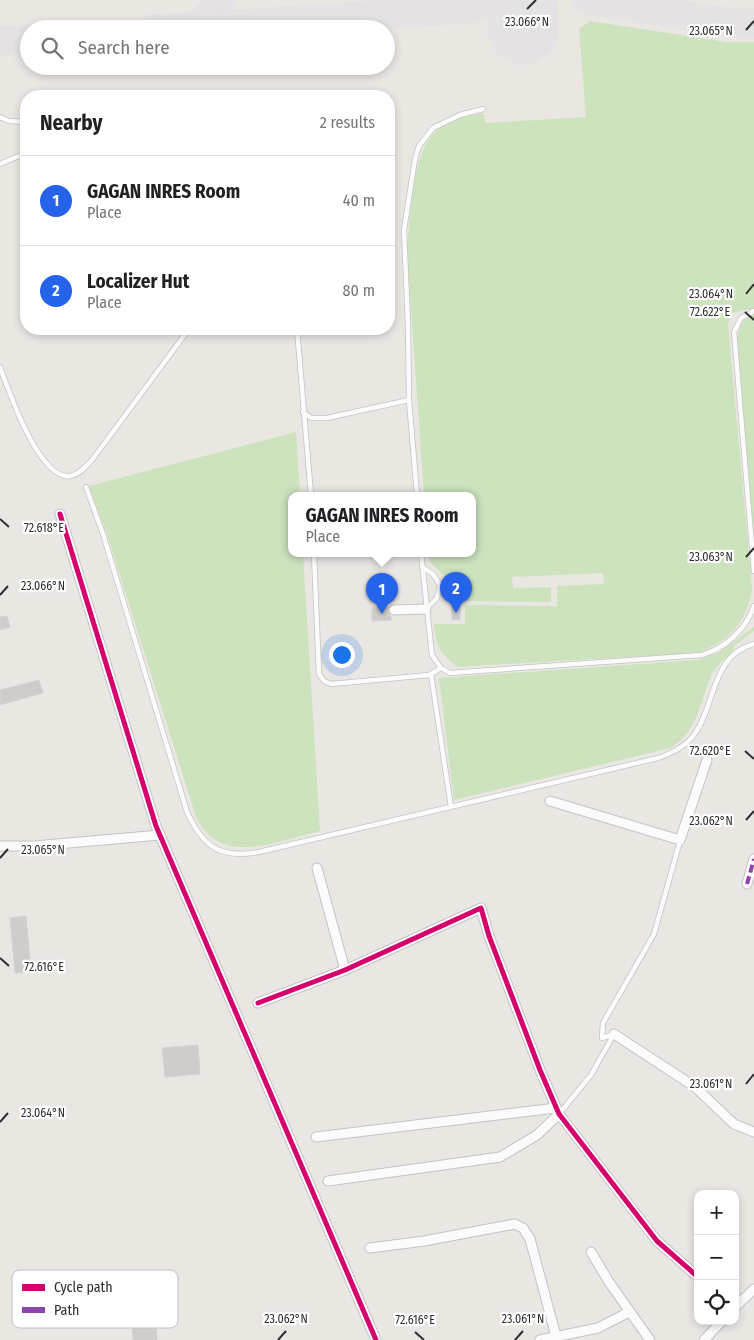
<!DOCTYPE html>
<meta charset="utf-8">
<style>
:root{--surface:#fff;--page:#f2f2f2;--text:#202124;--muted:#757577;--line:#e0e0e0;--accent:#2563eb}
body{margin:0;font-family:"Fira Sans Condensed",sans-serif;background:var(--page);color:var(--text)}
.controls{position:absolute;right:15px;bottom:15px;display:grid;overflow:hidden;border-radius:10px;box-shadow:0 2px 8px #0003}
.controls button{width:45px;height:45px;display:grid;place-items:center;padding:0;border:0;border-bottom:1px solid var(--line);background:var(--surface);color:var(--text);font:25px sans-serif}
.you{position:absolute;left:341px;top:654px;width:18px;height:18px;margin:-12px;border:4px solid #fff;border-radius:50%;background:#1a73e8;box-shadow:0 0 0 8px #1a73e833}
.badge{display:grid;place-items:center;width:32px;height:32px;border-radius:50%;background:var(--accent);color:#fff;font-size:16px;font-weight:700}
.pin{position:absolute;translate:-50% -41px;filter:drop-shadow(0 1px 2px #0008)}
.pin::after{content:'';position:absolute;top:26px;width:18px;height:15px;background:inherit;clip-path:polygon(0 0,100% 0,50% 100%)}
.popup{position:absolute;left:288px;top:492px;width:188px;height:65px;box-sizing:border-box;display:grid;place-content:center;border-radius:10px;background:var(--surface);filter:drop-shadow(0 1px 4px #0005);font-size:16px;white-space:nowrap;color:var(--muted)}
.popup b{font-size:19px;color:var(--text)}
.popup::after{content:'';position:absolute;left:50%;top:100%;margin-left:-10px;border:10px solid transparent;border-top-color:var(--surface)}
.list{margin:0;padding:0;list-style:none}
h2{display:flex;justify-content:space-between;align-items:center;height:65px;margin:0;padding:0 20px;font-size:21px}
h2 small{font-size:16px;font-weight:400;color:var(--muted)}
.list li{display:grid;grid-template-columns:32px 1fr auto;gap:15px;align-items:center;box-sizing:border-box;height:90px;padding:0 20px;border-top:1px solid var(--line)}
.list b{display:block;font-size:19px;white-space:nowrap}
.list p{margin:0;font-size:16px;white-space:nowrap;color:var(--muted)}
.list em{font-size:16px;font-style:normal;color:var(--muted)}
.icon{flex:none;width:28px;height:28px;fill:none;stroke:currentColor;stroke-width:2;stroke-linecap:round;stroke-linejoin:round}
.map{position:relative;flex:none;width:754px;height:1340px;overflow:hidden}
.search{position:absolute;background:var(--surface);box-shadow:0 2px 8px #0003;left:20px;top:20px;width:375px;height:55px;display:flex;align-items:center;gap:12px;box-sizing:border-box;padding:0 18px;border-radius:28px;color:var(--muted);font-size:19px}
.panel{position:absolute;background:var(--surface);box-shadow:0 2px 8px #0003;left:20px;top:90px;width:375px;height:245px;border-radius:20px}
.map>svg:first-child{display:block}
</style>
<div class="map">
<svg width="754" height="1340" viewBox="0 0 754 1340">
<rect width="100%" height="100%" fill="#eae7e3"/>
<g fill="#cce3be">
<path d="M590,21L726,42H754V308L732,313L728,324L752,588C748,622 728,643 696,653L458,667C442,657 434,643 434,624H465V605L557,606V586L604,584L603,573L512,577L513,588L551,587V602L445,601C463,573 430,576 428,553H472V495H424L407,251C408,229 411,207 414,185C422,140 434,117 484,114L485,123L586,117L579,29Z"/>
<path d="M754,313V536L737,338L741,323Z"/>
<path d="M296,432L300,495H292V553H303L320,831C276,841 221,868 196,817L106,531L89,486Z"/>
<path d="M754,627V631L734,646L733,651C726,658 717,665 712,674C700,701 698,732 670,748L454,800L439,678L697,660L718,653Z"/>
</g>
<g fill="none" stroke-linecap="round" stroke-linejoin="round">
<g stroke="#e4e2e2" stroke-width="29">
<path d="M585,0L734,23H754"/>
<path d="M196,26L212,13L222,0"/>
<path d="M155,29L471,9L491,0"/>
<path d="M0,41L29,39"/>
</g>
<path stroke="#e4e2e2" stroke-width="71" d="M521,0L523,29"/>
</g>
<g fill="#cfcdca" stroke="#d5d3cf">
<rect x="452" y="606" width="8" height="14"/>
<path d="M389,607L388,611L392,620L372,621V608Z"/>
<path d="M7,616L10,627L0,630V617Z"/>
<path d="M39,680L43,693L0,705V690Z"/>
<path d="M26,916L31,972L15,973L10,918Z"/>
<path d="M198,1045L200,1074L165,1077L162,1048Z"/>
<path d="M147,1274L151,1298L129,1302L125,1278Z"/>
<path d="M96,1283L97,1296L60,1300L59,1287Z"/>
<path d="M156,1315L157,1340H133L132,1316Z"/>
</g>
<g fill="none" stroke-linecap="round" stroke-linejoin="round">
<defs>
<g id="lane">
<path d="M0,117L9,121L26,122"/>
<path d="M0,164L26,153"/>
<path d="M754,311L741,318L734,332L754,571"/>
<path d="M297,329L311,495"/>
<path d="M0,367C9,391 39,481 71,476C80,474 86,466 92,460L189,329"/>
<path d="M409,400L417,495"/>
<path d="M303,412L311,418H327L409,400L408,325L404,230L415,159L419,146L433,128L460,115L483,109"/>
<path d="M86,487L103,534L187,812C203,847 220,859 259,852L658,758C672,753 685,747 694,735C716,705 711,655 754,644"/>
<path d="M314,553L319,674L324,681L331,684L429,675L441,668L450,673L702,655C726,648 746,629 754,606"/>
<path d="M421,553L432,655L441,668"/>
<path d="M422,567L433,574L440,585L437,598L426,609"/>
<path d="M431,674L451,807"/>
<path d="M559,1114L591,1075L614,1034L602,1038L603,1023L654,934L680,841"/>
</g>
<g id="street">
<path d="M60,514L156,826L376,1340"/>
<path d="M394,610L426,609"/>
<path d="M550,801L680,840L707,760"/>
<path d="M0,846H34L160,835"/>
<path d="M317,868L345,970"/>
<path d="M747,884L754,859"/>
<path d="M258,1003L345,970L481,908L489,936L540,1070L559,1114L657,1241L698,1277"/>
<path d="M614,1034L695,1087L734,1124L754,1132"/>
<path d="M316,1137L556,1108"/>
<path d="M328,1181L500,1157L537,1135L559,1114"/>
<path d="M370,1248L424,1241L515,1224L523,1228L530,1239L557,1340"/>
<path d="M591,1252L609,1282L650,1340"/>
<path d="M735,1307L754,1289"/>
<path d="M540,1340L598,1328L629,1312"/>
<path d="M704,1340L722,1321"/>
</g>
</defs>
<use href="#lane" stroke="#c4c3c3" stroke-width="6"/>
<use href="#street" stroke="#c4c3c3" stroke-width="11"/>
<use href="#lane" stroke="#fcfbfb" stroke-width="4.5"/>
<use href="#street" stroke="#fcfbfb" stroke-width="9"/>
<path stroke="#8e44ad" stroke-width="4" stroke-dasharray="8 4" stroke-linecap="butt" d="M747,884L754,859"/>
<defs>
<g id="cycleway">
<path d="M60,514L156,826L376,1340"/>
<path d="M258,1003L345,970L481,908L489,936L540,1070L559,1114L657,1241L698,1277"/>
</g>
</defs>
<use href="#cycleway" stroke="#fff" stroke-width="8"/>
<use href="#cycleway" stroke="#d6006c" stroke-width="5"/>
</g>
<path fill="none" stroke="#2d2d2d" stroke-width="2" d="M527,9L536,0M746,30L754,21M746,294L754,284M745,312L754,320M0,519L9,527M746,557L754,548M0,595L8,586M745,751L754,759M746,820L754,811M0,858L8,849M0,958L9,966M746,1084L754,1074M0,1122L8,1113M415,1332L424,1340M278,1340L286,1331M515,1340L523,1331"/>
<rect x="12" y="1270" width="166" height="58" rx="8" fill="#fff" stroke="#c0c0c0" stroke-width="1"/>
<rect x="22" y="1284" width="23" height="7" fill="#d6006c"/>
<rect x="22" y="1307" width="23" height="6" fill="#8e44ad"/>
<g font-size="14" fill="#2d2d2d">
<text x="54" y="1292">Cycle path</text>
<text x="54" y="1315">Path</text>
</g>
<g font-size="12" text-anchor="middle" fill="#2d2d2d" stroke="#fff" stroke-width="4.5" stroke-linejoin="round" paint-order="stroke">
<text x="527" y="26">23.066°N</text>
<text x="711" y="35">23.065°N</text>
<text x="711" y="298">23.064°N</text>
<text x="710" y="316">72.622°E</text>
<text x="44" y="532">72.618°E</text>
<text x="711" y="561">23.063°N</text>
<text x="43" y="590">23.066°N</text>
<text x="710" y="755">72.620°E</text>
<text x="711" y="825">23.062°N</text>
<text x="43" y="854">23.065°N</text>
<text x="44" y="971">72.616°E</text>
<text x="711" y="1088">23.061°N</text>
<text x="43" y="1117">23.064°N</text>
<text x="286" y="1323">23.062°N</text>
<text x="523" y="1323">23.061°N</text>
<text x="415" y="1324">72.616°E</text>
</g>
</svg>
<div class="controls">
<button>+</button>
<button>−</button>
<button><svg class="icon" aria-label="locate" viewBox="0 0 24 24"><circle cx="12" cy="12" r="6"/><path d="M12 2v4M12 18v4M2 12h4M18 12h4"/></svg></button>
</div>
<div class="you"></div>
<div class="pin badge" style="left:382px;top:614px">1</div>
<div class="popup"><b>GAGAN INRES Room</b>Place</div>
<div class="pin badge" style="left:456px;top:613px">2</div>
<div class="search"><svg class="icon" aria-label="search" viewBox="0 0 24 24"><circle cx="10" cy="10" r="6"/><path d="M15 15l6 6"/></svg>Search here</div>
<section class="panel">
<h2>Nearby<small>2 results</small></h2>
<ul class="list">
<li><span class="badge">1</span><div><b>GAGAN INRES Room</b><p>Place</p></div><em>40 m</em></li>
<li><span class="badge">2</span><div><b>Localizer Hut</b><p>Place</p></div><em>80 m</em></li>
</ul>
</section>
</div>
